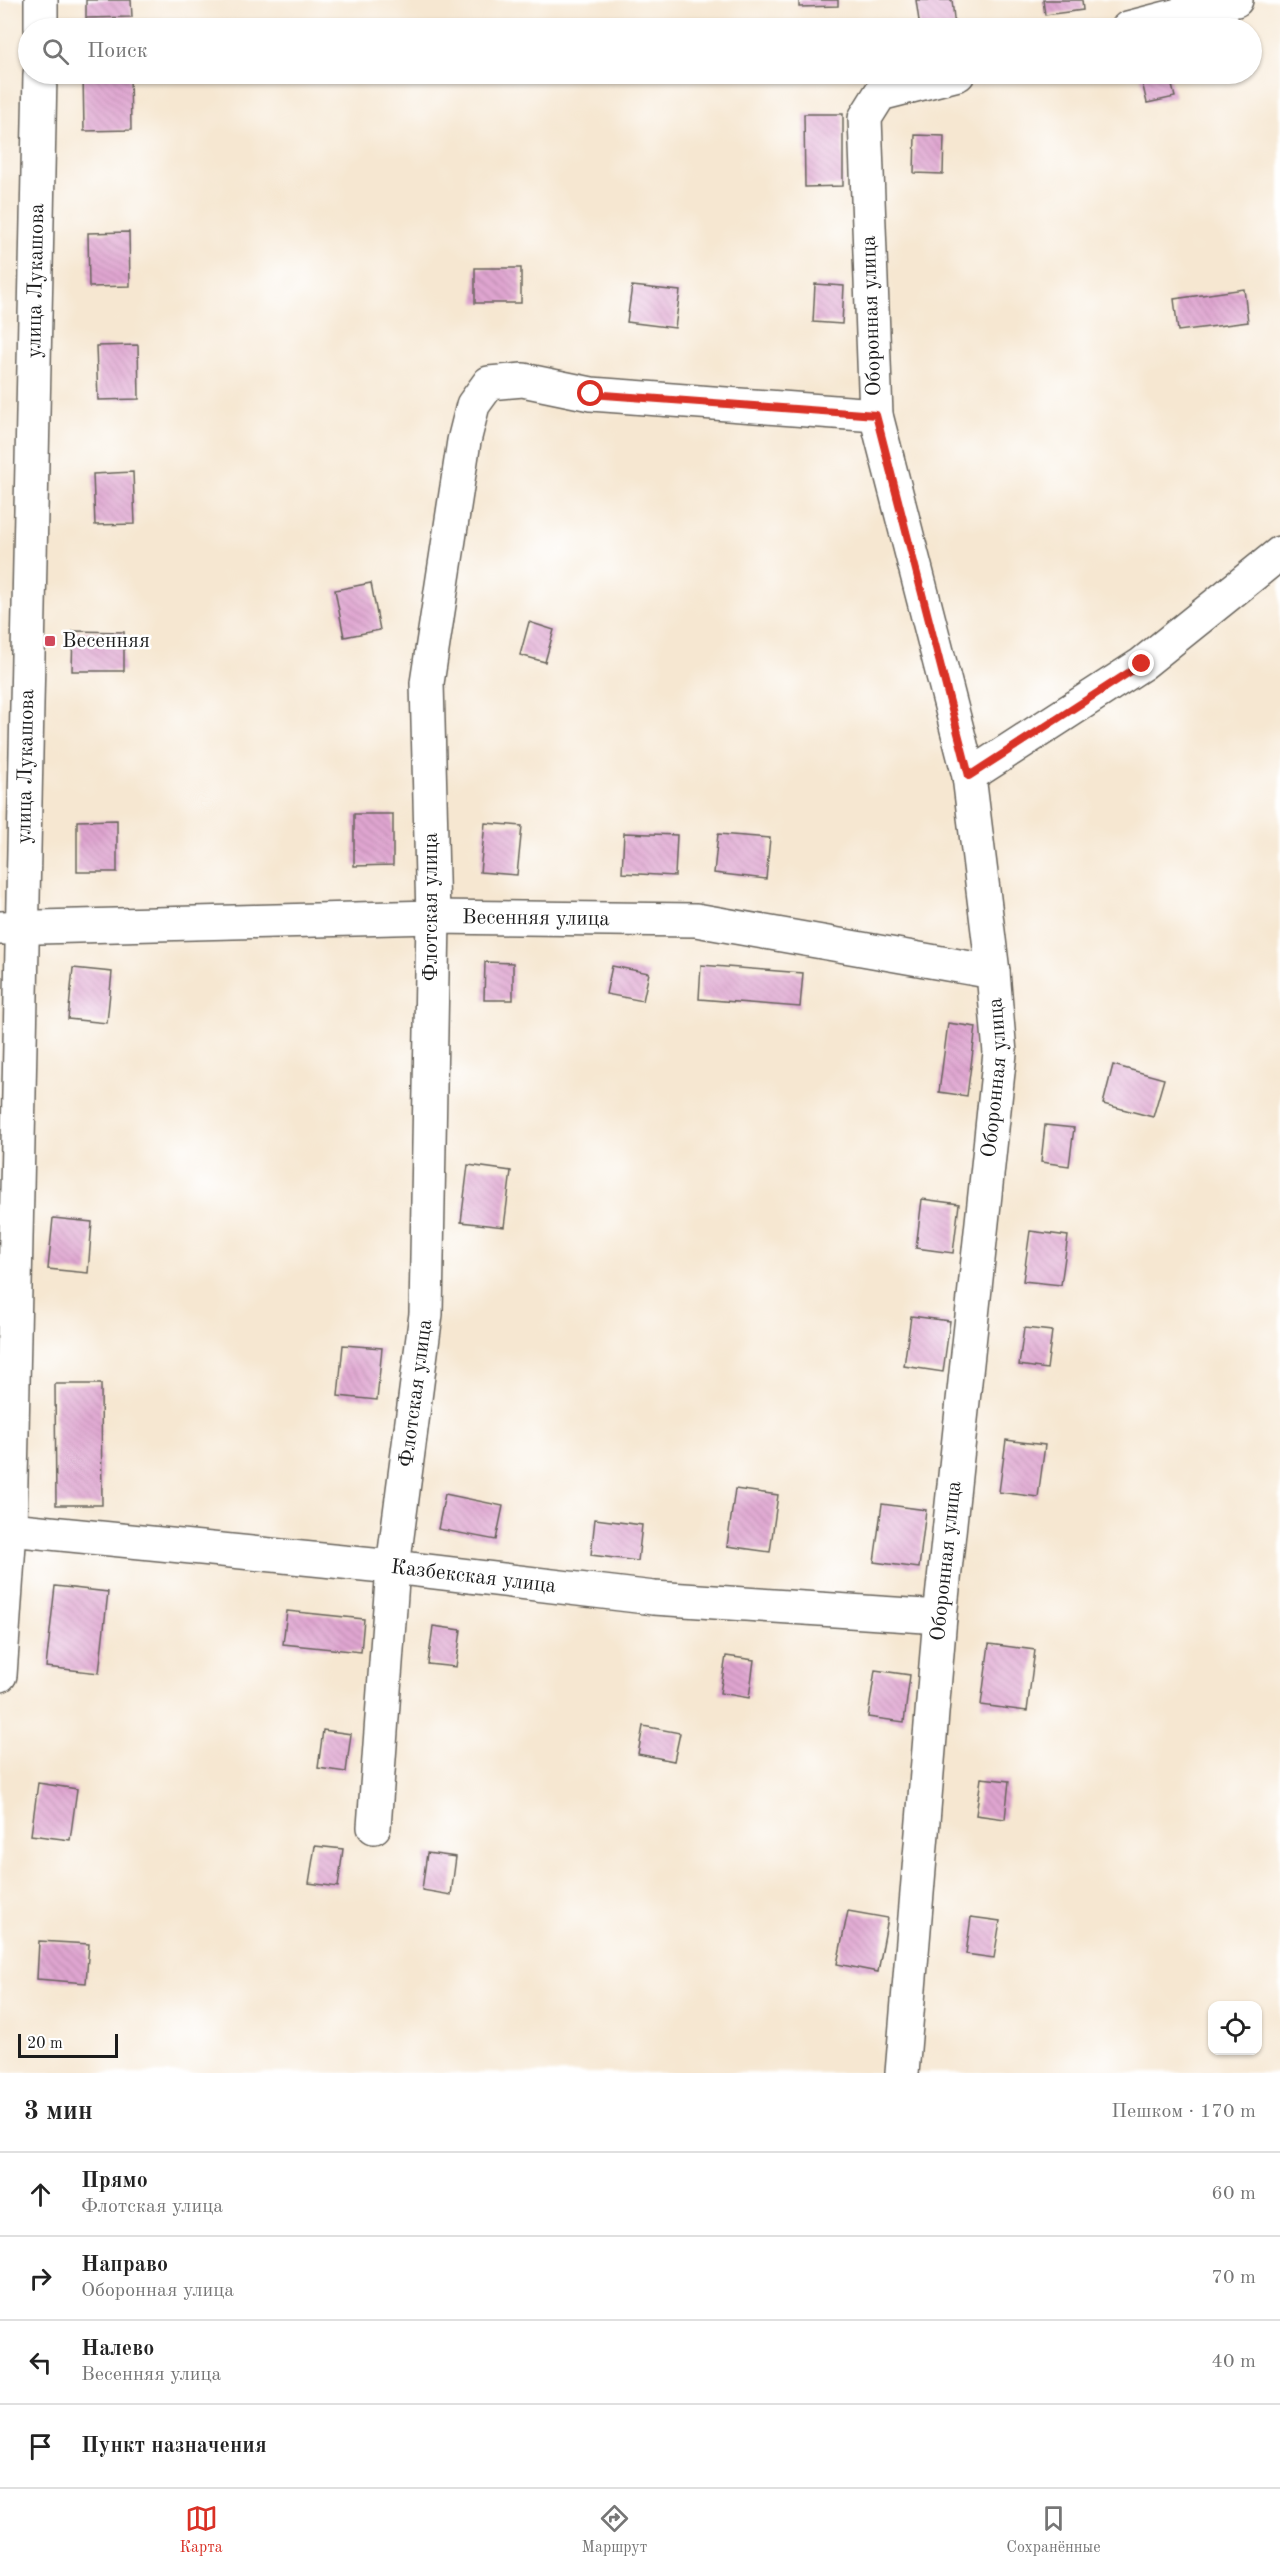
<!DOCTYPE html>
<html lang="ru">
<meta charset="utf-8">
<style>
:root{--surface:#fff;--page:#f6f6f6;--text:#222;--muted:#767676;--line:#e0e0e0;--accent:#d93025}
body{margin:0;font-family:"Old Standard TT",serif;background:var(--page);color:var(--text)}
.controls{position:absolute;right:18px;bottom:18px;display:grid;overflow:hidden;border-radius:12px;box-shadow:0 2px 4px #0004}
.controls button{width:54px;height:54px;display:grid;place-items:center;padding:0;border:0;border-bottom:2px solid var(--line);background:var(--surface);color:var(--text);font:30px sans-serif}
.scale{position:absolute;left:18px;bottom:15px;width:100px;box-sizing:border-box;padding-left:6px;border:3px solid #1c1c1c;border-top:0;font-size:16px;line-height:21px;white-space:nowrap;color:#1c1c1c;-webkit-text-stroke:4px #fff;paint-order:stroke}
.stop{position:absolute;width:18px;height:18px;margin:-14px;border:4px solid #d93025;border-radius:50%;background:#fff}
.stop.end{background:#d93025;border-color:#fff;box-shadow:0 2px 6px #0008}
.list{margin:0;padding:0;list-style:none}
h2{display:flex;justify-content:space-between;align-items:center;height:78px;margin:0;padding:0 24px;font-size:26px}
h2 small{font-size:20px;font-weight:400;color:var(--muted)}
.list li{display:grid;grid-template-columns:39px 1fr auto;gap:18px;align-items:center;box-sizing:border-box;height:84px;padding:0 24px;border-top:2px solid var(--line)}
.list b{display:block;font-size:22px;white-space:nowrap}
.list p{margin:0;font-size:20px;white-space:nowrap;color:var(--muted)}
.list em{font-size:20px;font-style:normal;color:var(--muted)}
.icon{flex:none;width:33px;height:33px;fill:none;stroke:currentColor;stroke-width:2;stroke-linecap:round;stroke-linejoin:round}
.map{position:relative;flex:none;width:1280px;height:2073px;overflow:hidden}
.search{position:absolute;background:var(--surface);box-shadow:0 2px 4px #0004;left:18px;right:18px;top:18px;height:66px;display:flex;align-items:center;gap:15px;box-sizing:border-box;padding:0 21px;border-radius:33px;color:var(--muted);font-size:22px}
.sheet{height:414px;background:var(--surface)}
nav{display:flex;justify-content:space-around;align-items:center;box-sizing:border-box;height:84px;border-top:2px solid var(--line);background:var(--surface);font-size:16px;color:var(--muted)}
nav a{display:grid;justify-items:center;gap:3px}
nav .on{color:var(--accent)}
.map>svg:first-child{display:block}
</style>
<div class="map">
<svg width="1280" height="2073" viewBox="0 0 1280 2073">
<defs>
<pattern id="building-back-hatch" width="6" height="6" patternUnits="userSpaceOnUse" patternTransform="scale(1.5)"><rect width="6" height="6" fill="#dfa5d0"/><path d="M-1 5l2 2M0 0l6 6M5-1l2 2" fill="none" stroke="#bf8db2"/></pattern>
</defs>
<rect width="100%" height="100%" fill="#fff"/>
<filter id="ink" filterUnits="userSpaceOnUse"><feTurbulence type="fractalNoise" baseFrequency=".0167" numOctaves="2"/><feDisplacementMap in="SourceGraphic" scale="12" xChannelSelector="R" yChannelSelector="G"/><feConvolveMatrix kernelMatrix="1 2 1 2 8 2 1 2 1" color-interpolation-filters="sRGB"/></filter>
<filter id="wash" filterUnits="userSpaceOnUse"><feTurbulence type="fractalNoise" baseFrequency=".008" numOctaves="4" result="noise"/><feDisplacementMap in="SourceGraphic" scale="24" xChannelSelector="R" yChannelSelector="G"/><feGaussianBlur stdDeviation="1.35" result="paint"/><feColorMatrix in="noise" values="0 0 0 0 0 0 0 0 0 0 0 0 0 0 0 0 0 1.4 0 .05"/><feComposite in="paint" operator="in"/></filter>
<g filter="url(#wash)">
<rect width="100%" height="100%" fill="#f6e7d1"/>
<g id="blocks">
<g fill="url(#building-back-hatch)">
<path d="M86,0H131L132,17L86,18Z"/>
<path d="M799,0H838V6L799,7Z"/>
<path d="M916,0H952L955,28H920Z"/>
<path d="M1043,0H1082L1083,10L1045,15Z"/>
<path d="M83,74H130L131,130L84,131Z"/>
<path d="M1140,74H1169L1175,97L1147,103Z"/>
<path d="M804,114H843V186L805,187Z"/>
<path d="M915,135L944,136L943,174L914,173Z"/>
<path d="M129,232L130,286L89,287L88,233Z"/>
<rect x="475" y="268" width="46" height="35"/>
<path d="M815,284L844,286L842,324L813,322Z"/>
<path d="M632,286L680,291L675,328L627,322Z"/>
<path d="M1244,289L1248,322L1178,331L1174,299Z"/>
<path d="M138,345L139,399L98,400L96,346Z"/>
<path d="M133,472L135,524L95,525L93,474Z"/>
<path d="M371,583L380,630L344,637L335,590Z"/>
<path d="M529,622L554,630L545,662L520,655Z"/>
<path d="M73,631L124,632V671H72Z"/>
<path d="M354,814H393V865L354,866Z"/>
<path d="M117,820V872H77V821Z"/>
<path d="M485,823L522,826L517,875L480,872Z"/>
<path d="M624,833L677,835L675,876L622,873Z"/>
<path d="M718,834L770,838L766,879L714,873Z"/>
<path d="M485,962L513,963V1000H484Z"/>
<path d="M701,965L803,973L800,1007L699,999Z"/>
<path d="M612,966L649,973L643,1001L606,994Z"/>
<path d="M73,968L112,972L107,1023L68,1019Z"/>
<path d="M948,1023L976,1027L967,1096L939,1092Z"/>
<path d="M1113,1065L1164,1079L1153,1117L1103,1104Z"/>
<path d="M1045,1125L1074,1128L1069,1166L1041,1162Z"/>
<path d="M468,1165L511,1171L504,1227L461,1222Z"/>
<path d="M922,1199L959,1204L953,1253L916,1248Z"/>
<path d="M53,1218L92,1222L88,1273L48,1269Z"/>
<path d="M1030,1231L1068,1236L1061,1285L1023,1281Z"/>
<path d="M911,1316L950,1321L943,1372L904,1366Z"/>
<path d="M1024,1328L1052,1331L1047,1369L1019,1365Z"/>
<path d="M343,1345L382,1348L377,1400L338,1396Z"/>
<path d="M55,1384H101L102,1505H56Z"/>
<path d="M1006,1440L1045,1445L1038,1497L999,1492Z"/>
<path d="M735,1489L778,1495L770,1552L727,1546Z"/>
<path d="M445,1494L503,1506L496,1540L438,1529Z"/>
<path d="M882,1504L926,1510L919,1568L874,1562Z"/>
<path d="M595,1519L642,1525L638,1561L591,1555Z"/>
<path d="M55,1586L108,1592L99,1673L46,1667Z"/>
<path d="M287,1611L364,1619L361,1652L283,1644Z"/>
<path d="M433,1626L461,1630L456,1667L428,1664Z"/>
<path d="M989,1644L1035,1650L1027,1711L981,1705Z"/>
<path d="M726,1656L754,1660L749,1698L720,1693Z"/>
<path d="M875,1670L910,1675L904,1722L868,1717Z"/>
<path d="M643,1726L680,1733L674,1761L638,1754Z"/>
<path d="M323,1730L351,1734L346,1772L318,1768Z"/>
<path d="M981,1778L1009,1781L1005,1819L976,1815Z"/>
<path d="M38,1783L77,1789L70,1840L31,1835Z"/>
<path d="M315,1846L343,1849L338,1887L309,1883Z"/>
<path d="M427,1853L456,1857L451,1895L422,1890Z"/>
<path d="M848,1911L888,1918L878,1972L837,1964Z"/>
<path d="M971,1917L1000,1921L994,1958L966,1954Z"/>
<path d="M39,1941L89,1944L86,1983L37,1979Z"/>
</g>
</g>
</g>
<g filter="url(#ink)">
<use href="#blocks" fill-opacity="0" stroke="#68635b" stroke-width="1.5"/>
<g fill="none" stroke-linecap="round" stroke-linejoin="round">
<defs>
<g id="minor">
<path d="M41,28V0"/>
<path d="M1128,28L1236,0"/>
<path d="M969,776L1142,664L1280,553"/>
<path id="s1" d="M0,928L433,917L696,920L993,972"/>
<path id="s2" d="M10,1529L393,1567L654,1598L940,1617"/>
<path id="s3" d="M0,1675L10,1529L40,74"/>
<path id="s4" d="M374,1827L393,1567L426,1314L433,917L427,683L464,441L473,405L489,383L523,380L591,394L876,415"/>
<path id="s5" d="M902,2073L940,1617L1000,1053L993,972L969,776L876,415L865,118L880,94L958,74"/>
</g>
</defs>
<use href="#minor" stroke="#68635b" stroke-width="36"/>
<use href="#minor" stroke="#fff" stroke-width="33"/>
</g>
</g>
<g fill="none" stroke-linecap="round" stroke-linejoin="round" filter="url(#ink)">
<path stroke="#d93025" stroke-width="8" d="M591,394L876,415L969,776L1142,664"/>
</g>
<rect fill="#d1495b" stroke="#fff" stroke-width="2" x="44" y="635" width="12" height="12" rx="3"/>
<g text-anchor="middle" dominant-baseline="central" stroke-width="5" stroke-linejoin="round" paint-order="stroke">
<g font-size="21" fill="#1c1c1c" stroke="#fff">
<text stroke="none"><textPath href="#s3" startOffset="1395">улица Лукашова</textPath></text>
<text transform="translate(872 316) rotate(-92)">Оборонная улица</text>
<text stroke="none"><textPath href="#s3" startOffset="909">улица Лукашова</textPath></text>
<text transform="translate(431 907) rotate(-90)">Флотская улица</text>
<text stroke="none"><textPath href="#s1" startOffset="536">Весенняя улица</textPath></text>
<text stroke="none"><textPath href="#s5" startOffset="1000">Оборонная улица</textPath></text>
<text stroke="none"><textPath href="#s4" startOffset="436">Флотская улица</textPath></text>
<text stroke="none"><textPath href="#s5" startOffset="514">Оборонная улица</textPath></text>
<text stroke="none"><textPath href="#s2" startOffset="466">Казбекская улица</textPath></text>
</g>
<g font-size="21" fill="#1c1c1c" stroke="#fff" text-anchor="start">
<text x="62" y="641">Весенняя</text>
</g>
</g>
</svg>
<div class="controls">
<button><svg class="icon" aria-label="locate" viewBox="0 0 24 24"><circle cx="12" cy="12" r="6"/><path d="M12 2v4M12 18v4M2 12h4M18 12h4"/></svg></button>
</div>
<div class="scale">20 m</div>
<div class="stop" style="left:591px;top:394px"></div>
<div class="stop end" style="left:1142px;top:664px"></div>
<div class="search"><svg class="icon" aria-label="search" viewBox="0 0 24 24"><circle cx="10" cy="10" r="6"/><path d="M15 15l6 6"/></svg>Поиск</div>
</div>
<section class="sheet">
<h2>3 мин<small>Пешком · 170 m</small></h2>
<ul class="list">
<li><svg class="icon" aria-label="ahead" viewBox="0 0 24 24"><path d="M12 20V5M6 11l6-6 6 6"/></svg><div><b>Прямо</b><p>Флотская улица</p></div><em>60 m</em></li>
<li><svg class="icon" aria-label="right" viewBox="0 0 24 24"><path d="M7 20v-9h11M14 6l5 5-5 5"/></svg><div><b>Направо</b><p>Оборонная улица</p></div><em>70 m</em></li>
<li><svg class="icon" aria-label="left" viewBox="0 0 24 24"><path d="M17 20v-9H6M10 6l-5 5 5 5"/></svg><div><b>Налево</b><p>Весенняя улица</p></div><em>40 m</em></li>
<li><svg class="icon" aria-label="arrive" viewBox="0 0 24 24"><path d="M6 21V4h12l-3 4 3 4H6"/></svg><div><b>Пункт назначения</b></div></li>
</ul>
</section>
<nav>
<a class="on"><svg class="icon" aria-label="map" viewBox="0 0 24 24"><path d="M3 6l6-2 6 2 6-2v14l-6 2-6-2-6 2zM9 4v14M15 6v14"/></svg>Карта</a>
<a><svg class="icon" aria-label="directions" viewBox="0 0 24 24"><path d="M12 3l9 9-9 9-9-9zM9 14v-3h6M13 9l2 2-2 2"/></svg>Маршрут</a>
<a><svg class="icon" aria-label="saved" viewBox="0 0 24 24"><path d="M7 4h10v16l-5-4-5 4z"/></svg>Сохранённые</a>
</nav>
